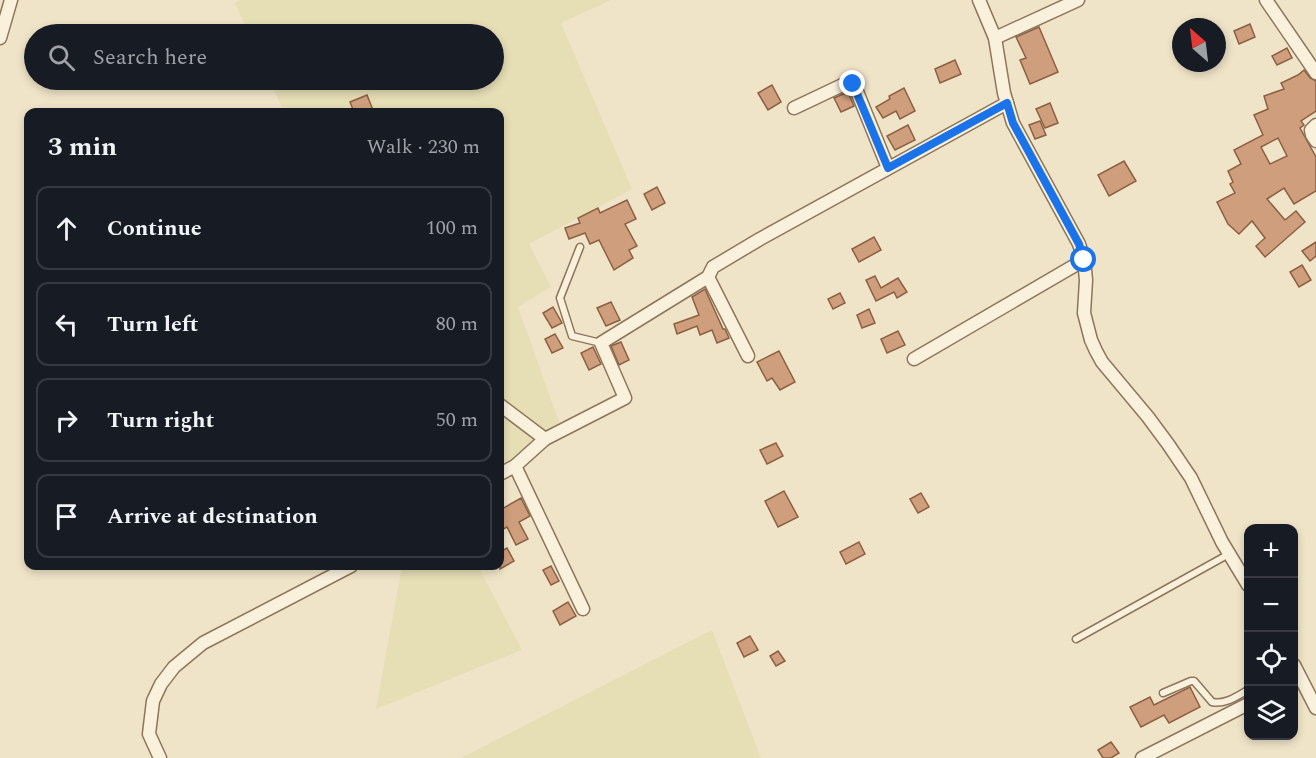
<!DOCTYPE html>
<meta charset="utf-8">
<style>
:root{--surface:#171b24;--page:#242831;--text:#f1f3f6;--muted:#9ea1a6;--line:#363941}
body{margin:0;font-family:Spectral,serif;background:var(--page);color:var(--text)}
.controls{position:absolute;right:18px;bottom:18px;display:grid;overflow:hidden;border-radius:12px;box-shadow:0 3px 9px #0003}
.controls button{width:54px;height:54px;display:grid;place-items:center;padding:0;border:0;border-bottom:2px solid var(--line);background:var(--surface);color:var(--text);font:30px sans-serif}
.compass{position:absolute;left:1172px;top:18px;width:54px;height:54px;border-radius:50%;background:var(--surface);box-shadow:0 3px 9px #0003;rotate:332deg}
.stop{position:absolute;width:18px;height:18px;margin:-14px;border:4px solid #1a73e8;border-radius:50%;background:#fff}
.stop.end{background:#1a73e8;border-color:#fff;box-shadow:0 2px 6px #0008}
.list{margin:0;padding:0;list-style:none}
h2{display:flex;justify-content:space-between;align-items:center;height:78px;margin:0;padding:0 24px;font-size:26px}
h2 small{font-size:20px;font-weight:400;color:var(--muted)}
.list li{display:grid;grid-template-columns:39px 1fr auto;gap:18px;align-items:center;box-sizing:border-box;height:84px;margin:0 12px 12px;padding:0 12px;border:2px solid var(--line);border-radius:12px}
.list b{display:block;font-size:22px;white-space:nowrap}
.list em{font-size:20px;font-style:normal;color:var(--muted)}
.icon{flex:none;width:33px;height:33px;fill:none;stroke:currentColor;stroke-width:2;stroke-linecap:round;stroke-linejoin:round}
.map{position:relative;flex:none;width:1316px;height:758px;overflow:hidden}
.search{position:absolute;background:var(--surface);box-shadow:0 3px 9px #0003;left:24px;top:24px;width:480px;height:66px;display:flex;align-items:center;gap:15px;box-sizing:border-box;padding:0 21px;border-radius:33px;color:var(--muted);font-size:22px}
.panel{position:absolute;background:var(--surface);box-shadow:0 3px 9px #0003;left:24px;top:108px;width:480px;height:462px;border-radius:12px}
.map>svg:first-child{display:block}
</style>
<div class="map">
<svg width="1316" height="758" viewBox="0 0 1316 758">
<rect width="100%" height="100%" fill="#f0e4c8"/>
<g fill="#e6deb5">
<path d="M240,0H611L561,23L632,189L529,244L551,287L518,307L559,422L510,462L500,468V112H284L269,80H494V34H249L235,3Z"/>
<path d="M402,566H478L522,650L376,709Z"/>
<path d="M712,630L761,758H461Z"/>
</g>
<g fill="#cf9f7d" stroke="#8d5f41" stroke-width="1.5" fill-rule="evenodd">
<path d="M1250,24L1255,37L1239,44L1234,31Z"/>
<path d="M1039,27L1058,72L1030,84L1020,60L1026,58L1016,37Z"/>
<path d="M1287,48L1292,58L1277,65L1272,56Z"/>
<path d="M955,60L961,74L940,83L935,69Z"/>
<path d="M1304,70L1310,78L1316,81V111L1301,121L1304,125L1300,128L1316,157V191L1294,204L1284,188L1267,199L1285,220L1296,211L1305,222L1265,257L1256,246L1265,238L1252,221L1239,234L1228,224L1217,202L1235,193L1230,184L1233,182L1228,171L1241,164L1234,150L1263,135L1254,115L1268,109L1264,96L1284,89L1281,83L1298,75ZM1278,138L1287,156L1270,164L1261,147Z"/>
<path d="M772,85L781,102L768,110L758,93Z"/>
<path d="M904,88L915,111L900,119L896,111L883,118L876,107L890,99L889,96Z"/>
<path d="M848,92L854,106L841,112L834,98Z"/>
<path d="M367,95L373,110L367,112H354L350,102Z"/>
<path d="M1050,103L1058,123L1045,128L1036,109Z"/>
<path d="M1040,121L1046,135L1035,139L1029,125Z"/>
<path d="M908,125L915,140L895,150L887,136Z"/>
<path d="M1124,161L1136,181L1109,196L1098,175Z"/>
<path d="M657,187L665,203L652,210L644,194Z"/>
<path d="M627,200L636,219L625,224L637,246L629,250L633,258L614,270L599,240L590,244L585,233L569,239L565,228L580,223L578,218L598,208L600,213Z"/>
<path d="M874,237L881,250L859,262L852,249Z"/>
<path d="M1316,242V256L1310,261L1302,251Z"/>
<path d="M1302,265L1311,280L1299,287L1290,272Z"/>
<path d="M875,276L881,288L898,278L907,292L897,298L894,292L876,301L866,280Z"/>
<path d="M705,289L723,329H725L729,338L717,343L712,330L700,335L697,326L677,334L674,324L699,315L692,297Z"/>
<path d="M840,293L845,303L833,309L828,299Z"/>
<path d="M611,302L620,320L606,326L597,308Z"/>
<path d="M553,307L562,323L552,328L543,313Z"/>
<path d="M869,309L875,323L862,328L857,315Z"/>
<path d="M898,331L905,345L887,353L881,339Z"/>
<path d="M555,334L563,348L552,353L545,339Z"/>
<path d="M621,342L629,360L619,365L611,346Z"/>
<path d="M593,347L601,364L589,370L581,353Z"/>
<path d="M779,351L795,382L780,390L772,378L767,381L757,362Z"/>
<path d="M776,443L783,456L767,464L760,450Z"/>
<path d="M784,491L798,517L778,527L765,501Z"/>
<path d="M921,493L929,507L918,513L910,499Z"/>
<path d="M521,498L530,516L519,522L528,539L516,545L507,527L500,531V510Z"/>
<path d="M859,542L865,554L846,564L840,552Z"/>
<path d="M507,548L514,561L500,569V552Z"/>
<path d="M551,566L559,581L551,585L543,570Z"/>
<path d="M568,602L576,616L560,625L553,611Z"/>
<path d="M750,636L758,650L744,657L737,643Z"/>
<path d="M778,651L785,661L776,666L770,656Z"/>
<path d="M1190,687L1200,707L1169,723L1164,715L1141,727L1130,707L1150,697L1154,705Z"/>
<path d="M1111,742L1119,753L1111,758H1103L1098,750Z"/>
</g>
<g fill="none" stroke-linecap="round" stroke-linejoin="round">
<defs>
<g id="lane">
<path d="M580,247L560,298L572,336L601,343"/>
<path d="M1076,639L1229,554"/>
<path d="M1163,693L1191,681H1194L1212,702C1225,705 1237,696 1248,690"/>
</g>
<g id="street">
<path d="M979,0L995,38L1004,93L1013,123L1079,244L1084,260L1086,280L1084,313L1091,340L1096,351L1102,362L1148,417L1168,444L1191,478L1222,542L1248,585"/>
<path d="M1266,0L1316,73"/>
<path d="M0,38L11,0"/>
<path d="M995,38L1078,0"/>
<path d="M794,108L851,81L856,89L888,168"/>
<path d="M1316,125L1311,130L1312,135L1316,141"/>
<path d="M708,277L748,356"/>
<path d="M914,359L1084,260"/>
<path d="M500,405L545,439"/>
<path d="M515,466L583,609"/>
<path d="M500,474L515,466L545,439L625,398L601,343L708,277L713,267L760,239L1007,103"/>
<path d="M1294,665L1316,708"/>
<path d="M160,758L149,734L153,701L161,684L174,667L203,643L351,566"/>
<path d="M1142,758L1248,704"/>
</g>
</defs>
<use href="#lane" stroke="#8d765c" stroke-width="9"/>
<use href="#street" stroke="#8d765c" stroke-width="15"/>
<use href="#lane" stroke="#faf1dc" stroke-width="6"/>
<use href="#street" stroke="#faf1dc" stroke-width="12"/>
</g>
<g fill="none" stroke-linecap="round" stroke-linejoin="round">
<path stroke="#1a73e8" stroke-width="8" d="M853,84L888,168L1007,103L1013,123L1079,244L1084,260"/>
</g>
</svg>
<div class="controls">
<button>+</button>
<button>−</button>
<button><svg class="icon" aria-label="locate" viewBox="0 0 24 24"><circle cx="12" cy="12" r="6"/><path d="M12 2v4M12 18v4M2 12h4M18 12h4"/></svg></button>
<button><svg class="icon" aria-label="layers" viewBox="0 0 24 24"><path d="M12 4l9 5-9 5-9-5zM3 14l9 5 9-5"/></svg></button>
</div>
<svg class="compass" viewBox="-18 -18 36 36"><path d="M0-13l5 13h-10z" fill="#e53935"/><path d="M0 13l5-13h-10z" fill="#9ea1a6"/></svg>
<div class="stop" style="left:1084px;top:260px"></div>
<div class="stop end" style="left:853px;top:84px"></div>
<div class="search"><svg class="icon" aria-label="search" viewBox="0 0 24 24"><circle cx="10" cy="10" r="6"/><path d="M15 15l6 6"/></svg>Search here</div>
<section class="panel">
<h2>3 min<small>Walk · 230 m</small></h2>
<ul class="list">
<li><svg class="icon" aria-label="ahead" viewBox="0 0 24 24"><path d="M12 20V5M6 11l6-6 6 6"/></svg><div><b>Continue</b></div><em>100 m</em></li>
<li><svg class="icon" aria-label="left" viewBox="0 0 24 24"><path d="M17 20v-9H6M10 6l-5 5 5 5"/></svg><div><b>Turn left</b></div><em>80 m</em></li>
<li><svg class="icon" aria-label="right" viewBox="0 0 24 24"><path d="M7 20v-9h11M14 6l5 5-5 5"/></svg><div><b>Turn right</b></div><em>50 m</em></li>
<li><svg class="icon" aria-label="arrive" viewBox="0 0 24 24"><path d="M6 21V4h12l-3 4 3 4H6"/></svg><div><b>Arrive at destination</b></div></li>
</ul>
</section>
</div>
